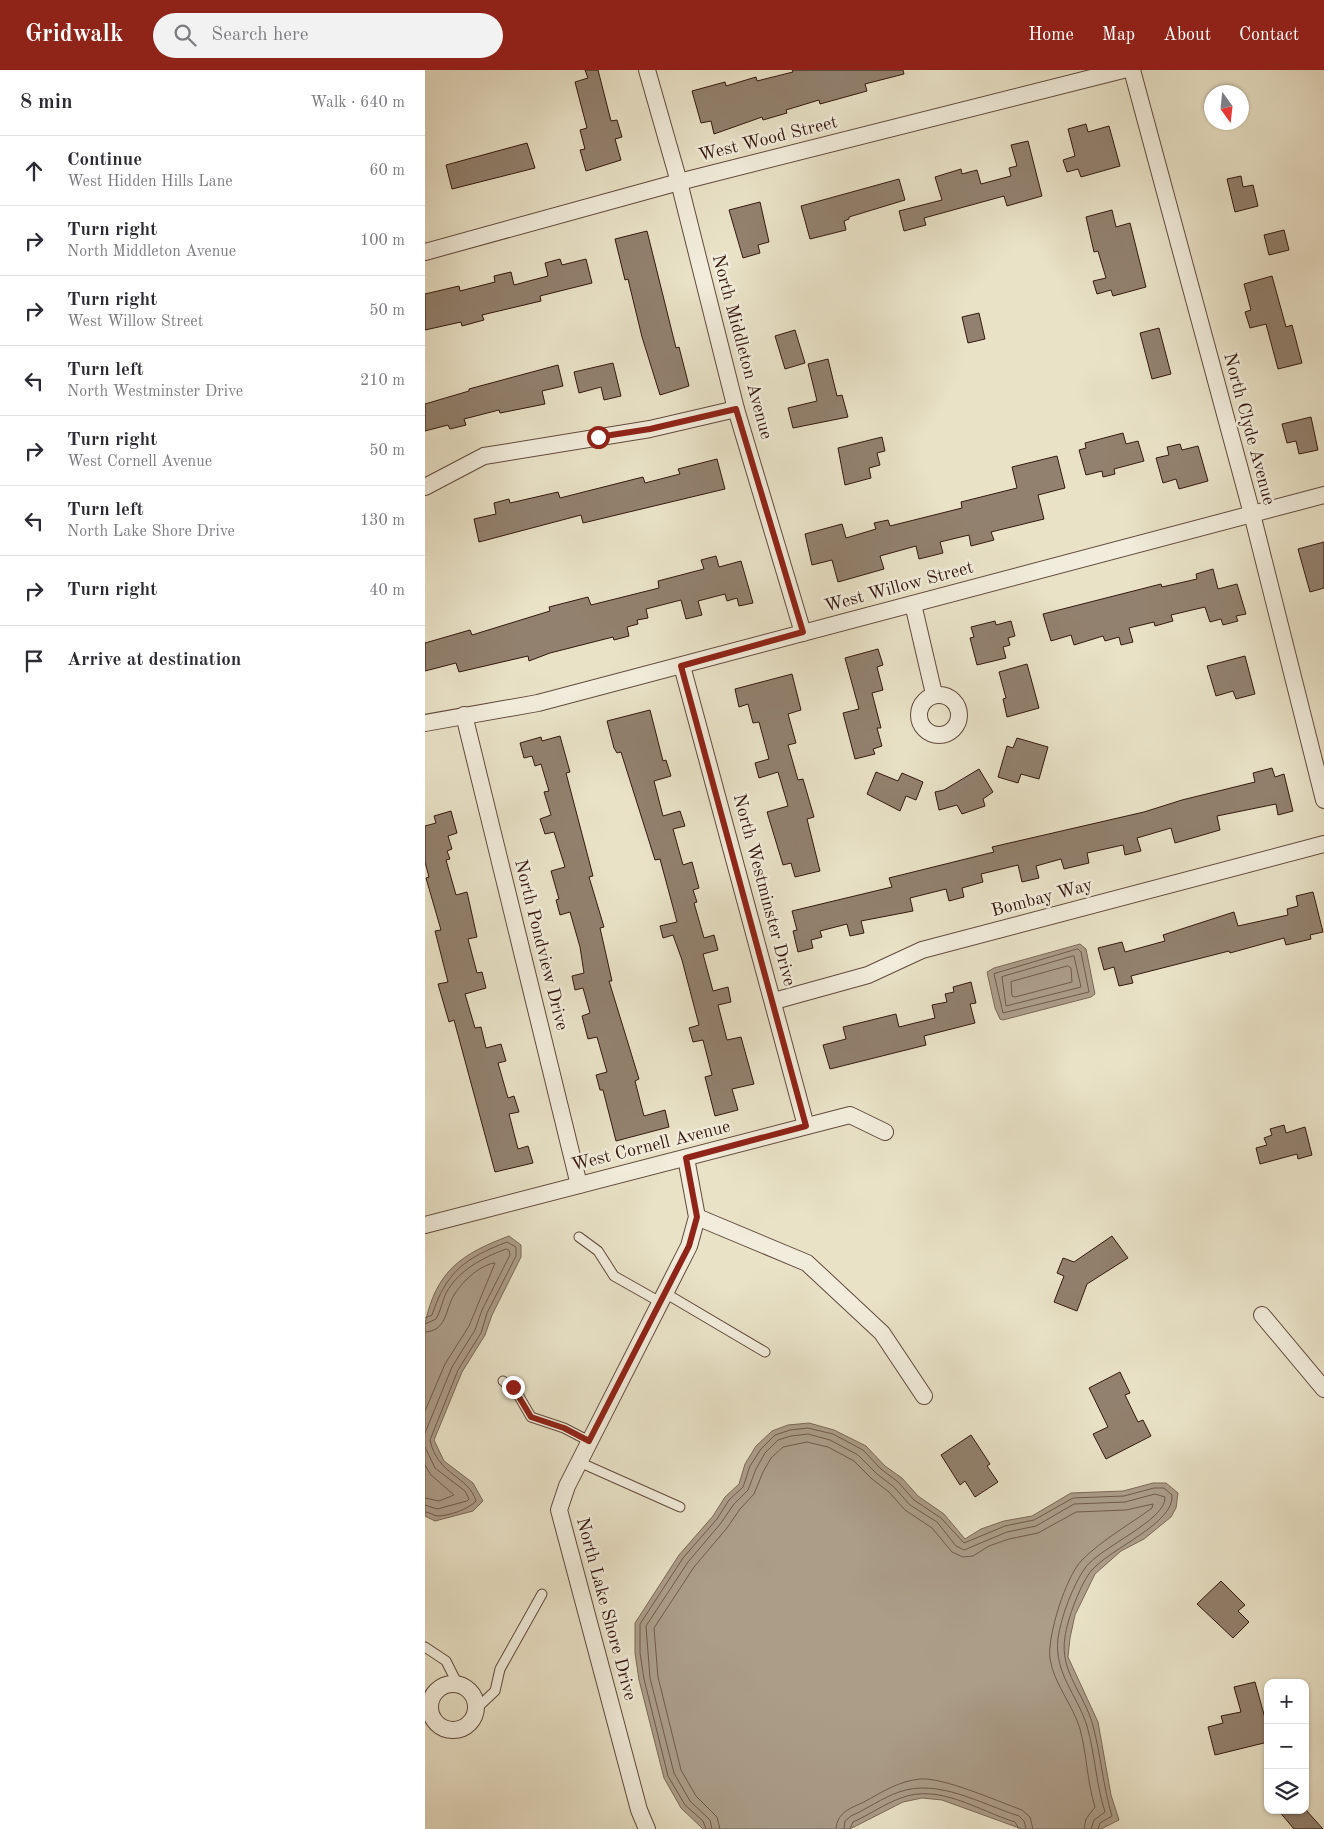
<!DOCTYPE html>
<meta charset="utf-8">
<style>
:root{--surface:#fff;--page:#f2f2f3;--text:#2b2b33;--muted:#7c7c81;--line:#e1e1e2;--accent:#8f2418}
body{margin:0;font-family:"Old Standard TT",serif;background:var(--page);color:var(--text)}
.controls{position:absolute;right:15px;bottom:15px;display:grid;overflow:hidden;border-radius:10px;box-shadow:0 1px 4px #0004}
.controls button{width:45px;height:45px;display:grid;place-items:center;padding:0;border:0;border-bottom:1px solid var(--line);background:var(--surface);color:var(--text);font:25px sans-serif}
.compass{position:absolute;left:779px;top:15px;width:45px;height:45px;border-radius:50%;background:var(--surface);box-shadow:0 1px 4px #0004;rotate:165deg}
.stop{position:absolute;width:15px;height:15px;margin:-11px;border:4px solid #8f2418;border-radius:50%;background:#fff}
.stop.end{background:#8f2418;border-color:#fff;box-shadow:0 1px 5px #0008}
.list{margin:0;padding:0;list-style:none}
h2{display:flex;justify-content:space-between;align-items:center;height:65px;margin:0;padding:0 20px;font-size:21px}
h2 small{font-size:16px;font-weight:400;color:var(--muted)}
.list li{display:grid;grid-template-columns:32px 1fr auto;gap:15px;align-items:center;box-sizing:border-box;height:70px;padding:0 20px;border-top:1px solid var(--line)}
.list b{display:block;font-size:19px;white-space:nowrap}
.list p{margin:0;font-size:16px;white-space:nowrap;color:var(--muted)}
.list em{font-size:16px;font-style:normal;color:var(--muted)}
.icon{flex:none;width:28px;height:28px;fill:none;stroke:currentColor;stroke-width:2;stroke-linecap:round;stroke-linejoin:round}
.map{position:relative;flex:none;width:899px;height:1759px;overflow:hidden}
header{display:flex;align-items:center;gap:30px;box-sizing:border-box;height:70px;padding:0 25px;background:var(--accent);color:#fff}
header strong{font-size:24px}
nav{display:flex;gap:28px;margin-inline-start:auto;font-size:18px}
.search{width:350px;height:45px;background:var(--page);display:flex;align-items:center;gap:12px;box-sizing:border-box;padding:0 18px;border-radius:28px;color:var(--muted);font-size:19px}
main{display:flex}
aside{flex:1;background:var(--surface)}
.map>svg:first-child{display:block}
</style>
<header>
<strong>Gridwalk</strong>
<div class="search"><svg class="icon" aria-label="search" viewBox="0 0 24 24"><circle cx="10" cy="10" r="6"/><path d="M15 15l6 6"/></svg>Search here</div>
<nav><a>Home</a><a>Map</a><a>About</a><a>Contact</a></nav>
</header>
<main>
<aside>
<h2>8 min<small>Walk · 640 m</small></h2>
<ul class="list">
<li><svg class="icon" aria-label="ahead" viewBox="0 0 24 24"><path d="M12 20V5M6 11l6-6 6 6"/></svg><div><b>Continue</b><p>West Hidden Hills Lane</p></div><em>60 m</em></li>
<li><svg class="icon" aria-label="right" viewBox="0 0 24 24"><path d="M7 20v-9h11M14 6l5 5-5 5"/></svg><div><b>Turn right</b><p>North Middleton Avenue</p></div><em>100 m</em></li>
<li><svg class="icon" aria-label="right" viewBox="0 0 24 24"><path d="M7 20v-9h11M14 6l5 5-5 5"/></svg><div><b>Turn right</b><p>West Willow Street</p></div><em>50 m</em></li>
<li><svg class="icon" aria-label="left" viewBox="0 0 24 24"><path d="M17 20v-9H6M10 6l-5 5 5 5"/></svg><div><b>Turn left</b><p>North Westminster Drive</p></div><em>210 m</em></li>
<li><svg class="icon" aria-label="right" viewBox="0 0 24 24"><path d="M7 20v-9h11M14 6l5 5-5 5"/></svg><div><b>Turn right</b><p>West Cornell Avenue</p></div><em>50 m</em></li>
<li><svg class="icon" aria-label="left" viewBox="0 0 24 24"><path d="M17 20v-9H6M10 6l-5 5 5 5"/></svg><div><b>Turn left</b><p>North Lake Shore Drive</p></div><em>130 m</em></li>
<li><svg class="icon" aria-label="right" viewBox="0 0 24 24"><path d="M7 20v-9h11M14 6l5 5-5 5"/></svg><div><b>Turn right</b></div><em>40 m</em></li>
<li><svg class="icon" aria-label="arrive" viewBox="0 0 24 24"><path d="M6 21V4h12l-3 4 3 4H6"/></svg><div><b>Arrive at destination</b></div></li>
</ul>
</aside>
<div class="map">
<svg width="899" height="1759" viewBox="0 0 899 1759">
<rect width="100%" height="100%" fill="#e9e2c7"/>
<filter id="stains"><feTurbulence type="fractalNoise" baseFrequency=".004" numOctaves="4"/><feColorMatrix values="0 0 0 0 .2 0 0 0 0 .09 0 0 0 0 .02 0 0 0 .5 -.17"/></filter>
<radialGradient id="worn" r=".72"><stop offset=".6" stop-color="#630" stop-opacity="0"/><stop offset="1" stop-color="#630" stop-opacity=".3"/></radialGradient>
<g fill="#ab9d88" stroke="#7b6857">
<path d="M655,874L661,879L670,924L666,927L578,950L575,949L570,938L562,902L569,898Z"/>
<path d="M84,1166L96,1175V1187L67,1245L60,1265L37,1302L9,1370L19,1391L48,1413L58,1431L48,1441L10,1451L0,1446V1254C11,1201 36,1184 84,1166Z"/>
<path d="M384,1353L409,1360L441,1376L460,1396L477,1408L493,1426L519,1444L540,1469L556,1459L579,1451L607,1446L646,1423L698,1421L728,1413H741L753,1423L751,1438L746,1447L719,1469L696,1481L670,1504L650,1545L645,1568L643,1587L673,1652L686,1725L694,1750L676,1759H597L517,1730L497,1728L478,1732L425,1759H278L256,1738L239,1708L214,1610L210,1583V1553L254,1485L288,1446L300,1427L314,1414L320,1394L331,1376L347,1361L363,1355Z"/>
</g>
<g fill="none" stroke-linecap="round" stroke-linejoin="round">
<g stroke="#705a4b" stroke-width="1">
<path d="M653,879L656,882L664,922L578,943L569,904Z"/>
<path d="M649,886L656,917L581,936L577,907Z"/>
<path d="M643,896L646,898L647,912L590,927L587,926L586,912Z"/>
<path d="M0,1248L7,1245C21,1202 40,1188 82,1172L91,1177V1186L62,1243L56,1263L33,1300L5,1370C12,1405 44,1406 51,1431C44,1439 24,1446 12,1446C8,1445 4,1442 0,1442"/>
<path d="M0,1254L11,1249C16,1241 17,1231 21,1223C34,1200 57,1188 81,1179L84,1180L85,1185L57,1240L50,1260L27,1297L0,1363"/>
<path d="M0,1262C22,1261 20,1240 29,1225C36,1214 45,1205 56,1198C61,1196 65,1193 70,1193L44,1256L20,1294L0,1341"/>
<path d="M0,1377L10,1398L40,1421L44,1429L42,1431L12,1439L0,1435"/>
<path d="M0,1395L6,1405L29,1425L14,1431L0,1428"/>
<path d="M281,1759L278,1751L260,1735L243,1706L219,1609L215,1583V1554L258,1488L292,1449L304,1430L318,1417L325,1396L336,1379L350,1365L365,1360L383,1358L408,1364L438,1380L456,1399L473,1412L489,1430L516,1448L539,1473L580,1456L609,1450L648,1428L699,1426L729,1418H739L747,1425C750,1453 686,1478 667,1500C656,1512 642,1550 640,1567C634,1602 660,1624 668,1656C676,1686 678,1716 687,1746L675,1753L673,1759"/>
<path d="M287,1759L285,1750L265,1731L249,1703L225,1608L221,1556L263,1492L296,1453L309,1434L323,1420L331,1399L340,1383L353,1370L366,1366L383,1364L405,1370L433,1385L452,1404L469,1417L485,1435L512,1452L531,1476L539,1480L582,1462L611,1456L649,1434L700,1432L730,1424L740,1427C742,1450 675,1477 660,1498C648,1515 636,1547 633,1568C629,1604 652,1624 662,1656C670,1684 671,1714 680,1742L669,1750L666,1759"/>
<path d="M295,1759L292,1747L271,1726L256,1700L233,1607L229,1558L269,1497L302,1458L315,1439L329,1424L338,1402L346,1388L358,1377L382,1372L403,1377L429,1391L447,1409L464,1422L480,1440L507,1458L527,1482L538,1487L548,1486L564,1476L584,1469L613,1463L651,1442L701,1440L728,1434L727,1438C704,1455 678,1469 657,1490C641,1506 622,1566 625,1589C629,1614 648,1635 655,1659C662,1685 662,1712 670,1737L661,1749L659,1759"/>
<path d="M411,1759C412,1742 426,1738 439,1732C457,1722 474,1711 495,1709C518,1707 572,1731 597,1740L605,1747L608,1759"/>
<path d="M419,1759L420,1751L426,1746C442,1739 457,1728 474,1722C513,1708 556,1734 594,1746L599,1751L601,1759"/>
<path d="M425,1759L428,1752C444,1745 459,1734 476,1728C514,1713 554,1741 590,1752L594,1759"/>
</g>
</g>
<g fill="#92816e" stroke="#34180e">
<path d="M160,0H173L186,51L192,50L197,67L190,69L196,90L161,101L155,80L160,79L155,60L162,58L150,12L163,8Z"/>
<path d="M367,0H478L479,4L440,14L442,21L395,34L394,30L361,40L362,43L338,50L337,47L289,64L286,51L276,53L267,21L300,12L301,16L331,7L332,11L368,2Z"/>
<path d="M661,54L663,62L684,56L695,96L656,107L653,99L642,102L638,90L650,86L643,59Z"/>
<path d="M603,71L617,126L582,136L579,126L499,148L501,155L479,161L474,141L517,130L510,107L536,99L537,104L552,100L556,114L586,106L584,98L592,96L586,75Z"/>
<path d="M102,73L110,98L27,119L21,95Z"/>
<path d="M816,106L818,117L828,115L833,136L810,142L802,109Z"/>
<path d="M474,109L480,130L424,147V149L419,151L421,160L385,169L376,136Z"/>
<path d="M335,132L344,172L333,175L335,183L318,188L304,140Z"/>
<path d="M687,140L691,157L705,153L721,217L688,226L686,220L672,224L668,211L681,208L673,181L669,182L661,147Z"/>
<path d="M859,160L864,180L844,185L839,165Z"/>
<path d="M222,161L251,278L254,277L264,316L235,325L217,267L203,209L200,210L190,169Z"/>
<path d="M135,189L137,195L161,189L167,213L115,226L116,231L57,245L59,250L37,256L36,252L0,260V224L34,216L35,221L70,212L69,206L86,202L89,215L123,206L120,193Z"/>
<path d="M847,206L861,257L867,255L877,293L853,299L841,254L825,258L820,242L826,240L819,214Z"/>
<path d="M554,243L560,269L543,273L537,247Z"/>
<path d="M734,258L746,304L727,309L715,263Z"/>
<path d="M370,260L380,293L360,299L350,266Z"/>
<path d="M403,289L412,326L417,325L423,347L368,358L363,338L392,331L383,294Z"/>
<path d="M188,293L196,326L179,330L176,317L154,323L149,302Z"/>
<path d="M133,295L138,316L117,321L120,334L75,343L74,340L39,349L41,355L25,359L23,355L0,361V334L44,321V319Z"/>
<path d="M886,347L893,380L874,384L871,371L862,373L857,354Z"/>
<path d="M698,363L701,374L713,371L719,391L689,399L690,404L678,407L677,401L661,405L654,380L661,378L660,373Z"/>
<path d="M457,367L460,381L452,383L455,395L444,398L446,408L420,415L413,378Z"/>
<path d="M755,374L757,380L773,376L783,411L754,419L751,409L738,413L731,388L744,385L742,377Z"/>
<path d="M632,386L640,418L613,425L619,449L566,462L569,470L546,476L544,465L515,472L518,483L494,489L491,476L455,486L459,499L413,512L407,490L387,495L380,464L417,454L421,468L451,459L449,453L463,450L465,456L537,438L536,432L592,418L587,397Z"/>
<path d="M292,389L300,419L158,453L156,445L54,472L49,449L71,444L69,433L84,429L85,433L133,422L135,428L218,407L220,413L255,404L253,399Z"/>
<path d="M899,472V518L885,522L873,479Z"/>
<path d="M291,486L294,497L316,491L328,533L314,536L312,528L302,531L300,524L273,531L277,545L261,549L256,530L221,539L223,548L212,550L213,554L202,557L204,566L189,570L188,567L125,583L104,591L103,586L34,602L31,593L0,601V573L45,560L47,565L125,541L124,537L163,527L166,535L234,518L233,511L279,499L276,490Z"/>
<path d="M788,499L793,519L812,514L821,544L811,546L813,551L798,555L796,549L785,552L780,537L746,545L748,551L730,556L729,552L704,558L708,572L696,575L694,567L680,571L678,566L649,575L646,565L626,571L618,544L736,514L737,517L772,509L771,504Z"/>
<path d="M570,551L571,555L586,551L590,566L583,568L585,575L578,577L581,588L552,595L545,568L549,567L546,557Z"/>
<path d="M453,579L458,595L452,597L458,620L447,623L456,658H452L457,676L448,679L450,684L430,689L418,643L434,639L420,588Z"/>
<path d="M820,586L830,624L811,629L808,621L791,626L782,596Z"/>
<path d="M602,594L614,638L582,647L578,629L581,628L574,602Z"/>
<path d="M367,604L376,640L363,644L371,673L363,675L373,710L378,709L389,747L382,749L395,801L370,807L366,793L358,795L342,742L363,736L353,702L334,708L330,693L344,689L334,652L328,653L323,634L314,637L310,619Z"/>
<path d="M225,640L238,691L241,690L246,706L229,711L238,746L255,741L260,756L248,759L258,795L267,792L274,818L268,820L272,832L269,833L279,868L289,865L293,880L278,884L288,921L303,917L306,932L293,935L302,970L316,967L329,1014L307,1019L313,1040L290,1046L280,1007L287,1005L278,970L268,972L264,958L274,955L257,890L248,865L238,868L235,856L252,852L235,789L230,790L196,682L192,683L189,678L182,651Z"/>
<path d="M135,666L145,702L141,703L168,806L164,807L179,857L175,858L187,911H184L214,1009L210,1011L219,1046L240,1040L244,1057L191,1071L178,1020H175L171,1005L182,1002L172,967L163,969L157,946L165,943L158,918L150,920L147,906L159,903L155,877L145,842L135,845L131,830L134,829L126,801L140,797L129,762L120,764L115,749L126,745L119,722L124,721L116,694L110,696L107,686L99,688L95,673L116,667L117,671Z"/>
<path d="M592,668L623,677L614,709L596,704L593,713L573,707L582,676L588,678Z"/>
<path d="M847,698L850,707L859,704L868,741L853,745L851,734L792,746L795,760L750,773L746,758L712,768L716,781L700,785L698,775L662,783L664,793L639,799L636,789L611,796L614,808L597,812L593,795L556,804L558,812L537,818L539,827L524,831L521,819L485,828L488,841L436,851L439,863L425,866L422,854L395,861L397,867L386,870L388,878L373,882L368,861L372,860L367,841L467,817L464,808L569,782L567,777L719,742L757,730L830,712L828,703Z"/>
<path d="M554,699L568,722L558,729L560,736L537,744L532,735L514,740L510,722L519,720Z"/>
<path d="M451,702L473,711L477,703L498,712L491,730L481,726L475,741L442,724Z"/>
<path d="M26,741L32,763L23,766L27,779L22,781L25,789L21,790L31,825L42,822L52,867L43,869L52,903L57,902L61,918L40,924L50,958L56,957L61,978L76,974L81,991L73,993L83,1028L89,1026L94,1042L84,1044L93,1079L103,1076L108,1093L70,1102L29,950L24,952L13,914L23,912L10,861L16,860L1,808L4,807L0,792V756L11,753L9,746Z"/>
<path d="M888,822L898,862L885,865L886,869L861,875L859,868L805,883L804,881L706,906L708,913L694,916L689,897L679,900L673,878L697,872L700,882L740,871L738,865L809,842L813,856L863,845L862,839L873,836L871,826Z"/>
<path d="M546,912L551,933L545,934L550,953L499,966L501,975L405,999L398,975L421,969L418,957L471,944L474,957L510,948L507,935L522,932L520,924L529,922L528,917Z"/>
<path d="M859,1055L861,1063L880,1057L887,1085L873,1089L872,1084L835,1094L831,1078L842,1075L839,1068L847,1065L845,1059Z"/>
<path d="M687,1166L703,1188L662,1214L652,1241L629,1232L639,1206L632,1203L638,1188L649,1192Z"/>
<path d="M695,1302L705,1323L700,1325L713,1352L718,1350L726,1366L681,1389L668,1364L683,1357L664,1318Z"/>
<path d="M546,1365L565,1394L562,1396L573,1412L550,1427L540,1411L535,1415L516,1385Z"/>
<path d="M796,1511L820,1535L813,1541L824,1552L808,1568L772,1534Z"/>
<path d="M830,1612L843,1659V1672L790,1685L783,1657L798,1653L796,1646L816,1642L809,1617Z"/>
<path d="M853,1740H881L898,1759H869Z"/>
</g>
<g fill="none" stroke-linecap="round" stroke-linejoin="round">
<defs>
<g id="lane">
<path d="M154,1167L173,1181L189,1206L235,1232"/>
<path d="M240,1223L340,1282"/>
<path d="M78,1311L91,1321L106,1347L139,1358L164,1371"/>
<path d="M154,1392L255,1437"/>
<path d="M0,1577L21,1591L33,1615"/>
<path d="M51,1639L70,1621L75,1599L117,1524"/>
</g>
<g id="street">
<path d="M222,0L254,112L311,339L378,563"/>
<path d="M707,0L827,444L899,730"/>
<path d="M0,182L254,112L698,0"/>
<path d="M0,417L59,386L225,359L311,339"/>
<path d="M488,534L509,624"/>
<path d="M257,596L381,1056"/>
<circle cx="514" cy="645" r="20"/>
<path d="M39,645L154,1115"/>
<path d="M0,653L113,633L899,425"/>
<path d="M349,931L443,905L497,880L899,774"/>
<path d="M272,1147L382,1193L457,1263L499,1326"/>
<path d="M0,1155L425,1045L460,1062"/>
<path d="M837,1245L899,1319"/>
<circle cx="28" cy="1637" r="23"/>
<path d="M222,1759L214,1740L134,1440L142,1416L264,1176L272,1147L261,1088"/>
</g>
</defs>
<use href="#lane" stroke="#614a3c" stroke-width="11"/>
<use href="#street" stroke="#614a3c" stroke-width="18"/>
<use href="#lane" stroke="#f1ecdb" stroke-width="9"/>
<use href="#street" stroke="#f1ecdb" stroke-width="16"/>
</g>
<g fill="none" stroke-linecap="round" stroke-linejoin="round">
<path stroke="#8f2418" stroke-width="6" d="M88,1317L106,1347L139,1358L164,1371L264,1176L272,1147L261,1088L381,1056L256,596L378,562L311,339L225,359L173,367"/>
</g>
<g text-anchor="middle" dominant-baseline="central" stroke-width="5" stroke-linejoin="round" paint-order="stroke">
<g font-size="18" fill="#34180e" stroke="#f1ecdb">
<text transform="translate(343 69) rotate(-14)">West Wood Street</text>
<text transform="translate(317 277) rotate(75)">North Middleton Avenue</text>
<text transform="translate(824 359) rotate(75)">North Clyde Avenue</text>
<text transform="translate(474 517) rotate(-15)">West Willow Street</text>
<text transform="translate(339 820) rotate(75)">North Westminster Drive</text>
<text transform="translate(617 828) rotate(-15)">Bombay Way</text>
<text transform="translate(116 875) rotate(76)">North Pondview Drive</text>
<text transform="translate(226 1076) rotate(-14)">West Cornell Avenue</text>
<text transform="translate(181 1539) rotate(75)">North Lake Shore Drive</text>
</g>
</g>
<rect width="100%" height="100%" filter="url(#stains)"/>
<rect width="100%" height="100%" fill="url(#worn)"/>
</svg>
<div class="controls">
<button>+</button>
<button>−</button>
<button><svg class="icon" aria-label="layers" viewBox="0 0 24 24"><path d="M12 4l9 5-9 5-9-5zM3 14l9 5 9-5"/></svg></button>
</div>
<svg class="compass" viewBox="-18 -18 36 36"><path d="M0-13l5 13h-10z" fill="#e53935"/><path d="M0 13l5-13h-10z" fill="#7c7c81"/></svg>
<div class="stop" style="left:173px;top:367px"></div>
<div class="stop end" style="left:88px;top:1317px"></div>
</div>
</main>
